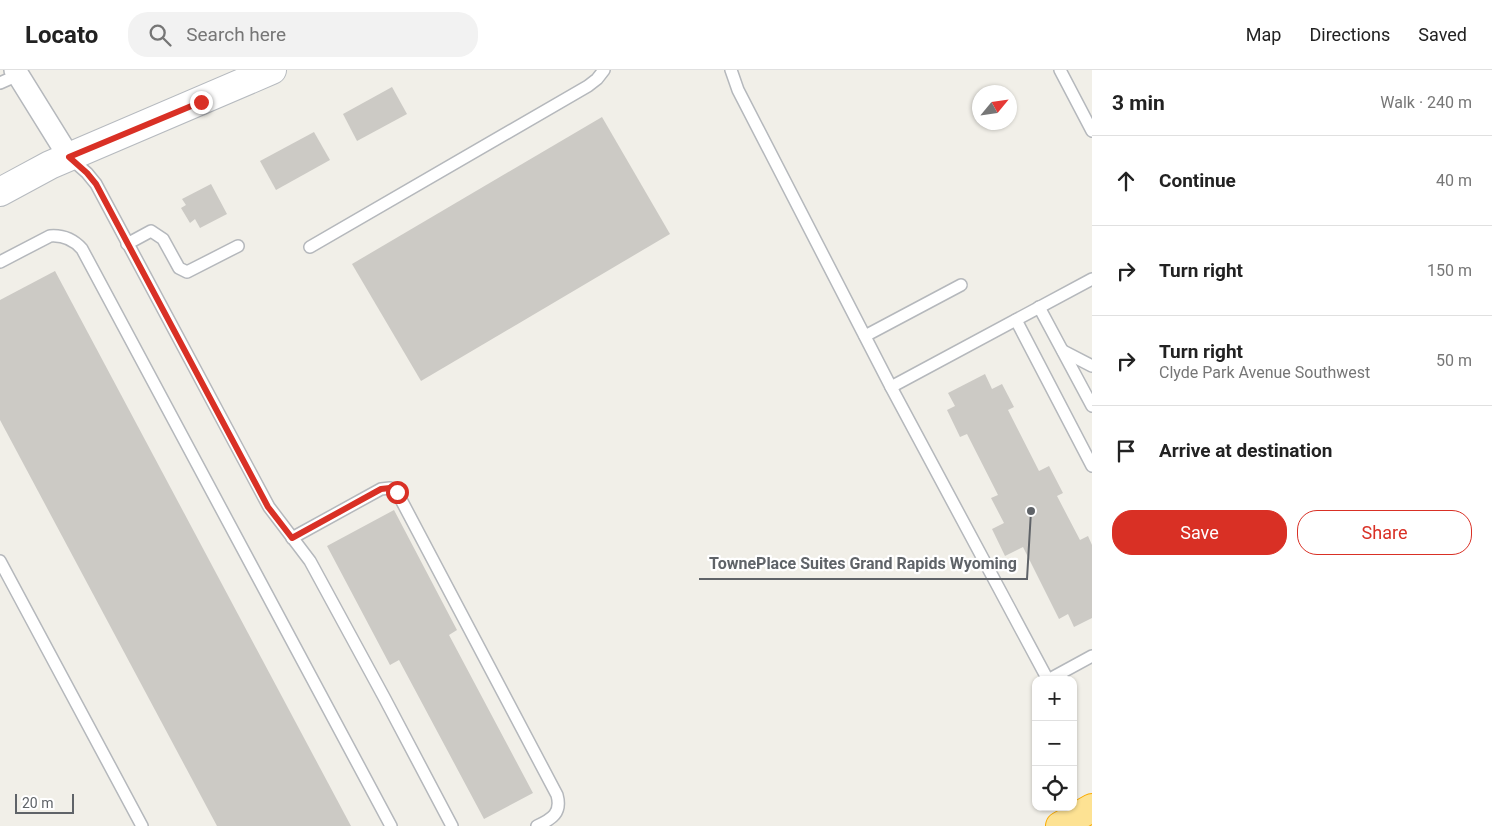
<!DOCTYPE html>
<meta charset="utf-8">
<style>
:root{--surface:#fff;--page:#f2f2f2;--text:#222;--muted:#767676;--line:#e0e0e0;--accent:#d93025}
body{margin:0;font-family:Roboto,sans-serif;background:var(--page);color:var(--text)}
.controls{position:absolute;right:15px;bottom:15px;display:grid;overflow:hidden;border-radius:10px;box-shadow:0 1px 4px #0004}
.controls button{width:45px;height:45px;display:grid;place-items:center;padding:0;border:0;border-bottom:1px solid var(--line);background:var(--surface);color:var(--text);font:25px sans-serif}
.compass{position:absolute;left:972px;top:15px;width:45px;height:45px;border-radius:50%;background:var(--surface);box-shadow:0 1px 4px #0004;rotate:61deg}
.scale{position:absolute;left:15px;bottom:12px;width:59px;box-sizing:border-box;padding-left:5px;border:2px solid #5f6368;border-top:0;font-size:14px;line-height:18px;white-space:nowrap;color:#5f6368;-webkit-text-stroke:4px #fff;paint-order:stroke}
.stop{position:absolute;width:15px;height:15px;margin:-11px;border:4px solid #d93025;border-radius:50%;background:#fff}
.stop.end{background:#d93025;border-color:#fff;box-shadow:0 1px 5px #0008}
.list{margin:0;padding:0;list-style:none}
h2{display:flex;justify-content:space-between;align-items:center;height:65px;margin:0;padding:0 20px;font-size:21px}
h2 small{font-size:16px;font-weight:400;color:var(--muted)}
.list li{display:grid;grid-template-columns:32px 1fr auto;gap:15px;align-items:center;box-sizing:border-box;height:90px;padding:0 20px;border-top:1px solid var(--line)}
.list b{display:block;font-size:19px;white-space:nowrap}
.list p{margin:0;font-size:16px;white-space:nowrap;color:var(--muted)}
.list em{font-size:16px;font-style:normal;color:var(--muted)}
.actions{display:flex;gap:10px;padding:15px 20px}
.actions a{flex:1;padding:11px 0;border:1px solid var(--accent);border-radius:20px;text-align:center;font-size:18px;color:var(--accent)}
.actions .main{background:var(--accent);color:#fff}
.icon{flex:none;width:28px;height:28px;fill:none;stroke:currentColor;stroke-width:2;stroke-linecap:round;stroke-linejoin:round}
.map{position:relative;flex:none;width:1092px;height:756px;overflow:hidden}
header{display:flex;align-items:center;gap:30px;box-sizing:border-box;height:70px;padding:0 25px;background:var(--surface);border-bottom:1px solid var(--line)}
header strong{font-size:24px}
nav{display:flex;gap:28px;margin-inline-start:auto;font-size:18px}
.search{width:350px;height:45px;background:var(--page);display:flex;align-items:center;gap:12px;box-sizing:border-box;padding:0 18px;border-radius:20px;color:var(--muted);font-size:19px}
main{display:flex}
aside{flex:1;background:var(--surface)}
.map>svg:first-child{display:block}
</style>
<header>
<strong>Locato</strong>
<div class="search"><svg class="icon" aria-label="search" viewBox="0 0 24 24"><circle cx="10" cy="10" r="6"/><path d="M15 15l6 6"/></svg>Search here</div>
<nav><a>Map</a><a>Directions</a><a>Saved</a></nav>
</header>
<main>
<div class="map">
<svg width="1092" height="756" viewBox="0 0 1092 756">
<rect width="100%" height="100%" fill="#f1efe8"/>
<g fill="#cccac5">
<path d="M392,17L407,44L357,71L343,44Z"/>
<path d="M602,47L670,164L421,311L352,194Z"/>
<path d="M314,62L330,90L276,120L260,91Z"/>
<path d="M211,114L227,144L200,158L195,149L190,153L181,138L186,135L182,129Z"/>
<path d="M55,201L351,756H217L0,350V230Z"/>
<path d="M985,304L992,319L1002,314L1014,337L1008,340L1039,401L1049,396L1063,423L1057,426L1080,470L1088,466L1092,475V548L1074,557L1068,544L1059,549L1023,477L1005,486L992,459L1004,453L991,428L998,425L967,364L960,367L947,340L955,336L948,323Z"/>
<path d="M394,440L457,560L449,565L533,723L484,749L399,590L390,595L327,476Z"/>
</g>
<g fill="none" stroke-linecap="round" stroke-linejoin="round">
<defs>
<g id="lane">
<path d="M731,0L738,20L891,317L1048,610"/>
<path d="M1060,0L1092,61"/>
<path d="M0,13L18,5"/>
<path d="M69,87L87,103L96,114L269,437L310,491L385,629L452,756"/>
<path d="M127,174L151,161L163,169L179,198L187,202L238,176"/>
<path d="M310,177L588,16L597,9L604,0"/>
<path d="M0,192L50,166C63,165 73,169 82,179L391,756"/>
<path d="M1039,237L1092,336"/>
<path d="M1016,250L1092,396"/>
<path d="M865,266L961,215"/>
<path d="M1063,281L1092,296"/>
<path d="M891,317L1092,209"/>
<path d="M292,468L381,419L390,418L397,422L557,725C562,743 552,749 537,756"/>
<path d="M0,491L142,756"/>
<path d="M1048,610L1092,586"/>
</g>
<path id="street" d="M15,0L69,87"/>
<path id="secondary" d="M0,122L50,95L272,0"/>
<path id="highway" d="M1060,756L1092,738"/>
</defs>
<use href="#lane" stroke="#b5b8bc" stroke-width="14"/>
<use href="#street" stroke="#b5b8bc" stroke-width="24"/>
<use href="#secondary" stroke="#b6babf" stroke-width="30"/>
<use href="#highway" stroke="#f9ab00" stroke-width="30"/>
<use href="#lane" stroke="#fff" stroke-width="11"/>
<use href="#street" stroke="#fff" stroke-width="21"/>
<use href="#secondary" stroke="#fff" stroke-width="28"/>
<use href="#highway" stroke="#fde293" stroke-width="28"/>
</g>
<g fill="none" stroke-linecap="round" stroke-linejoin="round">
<path stroke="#d93025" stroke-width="6" d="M201,32L69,87L87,103L96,114L268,437L292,468L381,419L390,418L397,422"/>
</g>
<path fill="none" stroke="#5f6368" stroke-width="2" d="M1031 441L1027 509H699"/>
<circle fill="#5f6368" stroke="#fff" stroke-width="2" cx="1031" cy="441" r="5"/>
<g font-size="16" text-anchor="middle" font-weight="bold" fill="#5f6368" stroke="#fff" stroke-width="4.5" stroke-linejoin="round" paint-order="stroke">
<text x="863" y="499">TownePlace Suites Grand Rapids Wyoming</text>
</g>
</svg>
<div class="controls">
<button>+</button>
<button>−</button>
<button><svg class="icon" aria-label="locate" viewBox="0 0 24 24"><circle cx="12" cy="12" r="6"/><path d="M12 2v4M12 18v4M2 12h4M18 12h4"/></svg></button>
</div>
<svg class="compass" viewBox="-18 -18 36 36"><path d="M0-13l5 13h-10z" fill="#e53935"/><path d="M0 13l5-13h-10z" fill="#767676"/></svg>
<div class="scale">20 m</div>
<div class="stop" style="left:397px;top:422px"></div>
<div class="stop end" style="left:201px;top:32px"></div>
</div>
<aside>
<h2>3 min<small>Walk · 240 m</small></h2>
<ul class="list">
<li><svg class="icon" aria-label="ahead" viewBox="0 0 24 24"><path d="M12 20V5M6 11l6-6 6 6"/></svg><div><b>Continue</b></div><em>40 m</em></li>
<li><svg class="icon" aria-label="right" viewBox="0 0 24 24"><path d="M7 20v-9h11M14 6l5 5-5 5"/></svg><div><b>Turn right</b></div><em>150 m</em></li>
<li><svg class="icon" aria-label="right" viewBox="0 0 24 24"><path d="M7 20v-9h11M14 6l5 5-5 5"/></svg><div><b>Turn right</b><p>Clyde Park Avenue Southwest</p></div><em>50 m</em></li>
<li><svg class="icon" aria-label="arrive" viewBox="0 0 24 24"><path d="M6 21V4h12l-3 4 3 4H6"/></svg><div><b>Arrive at destination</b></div></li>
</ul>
<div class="actions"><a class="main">Save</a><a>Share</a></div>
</aside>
</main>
